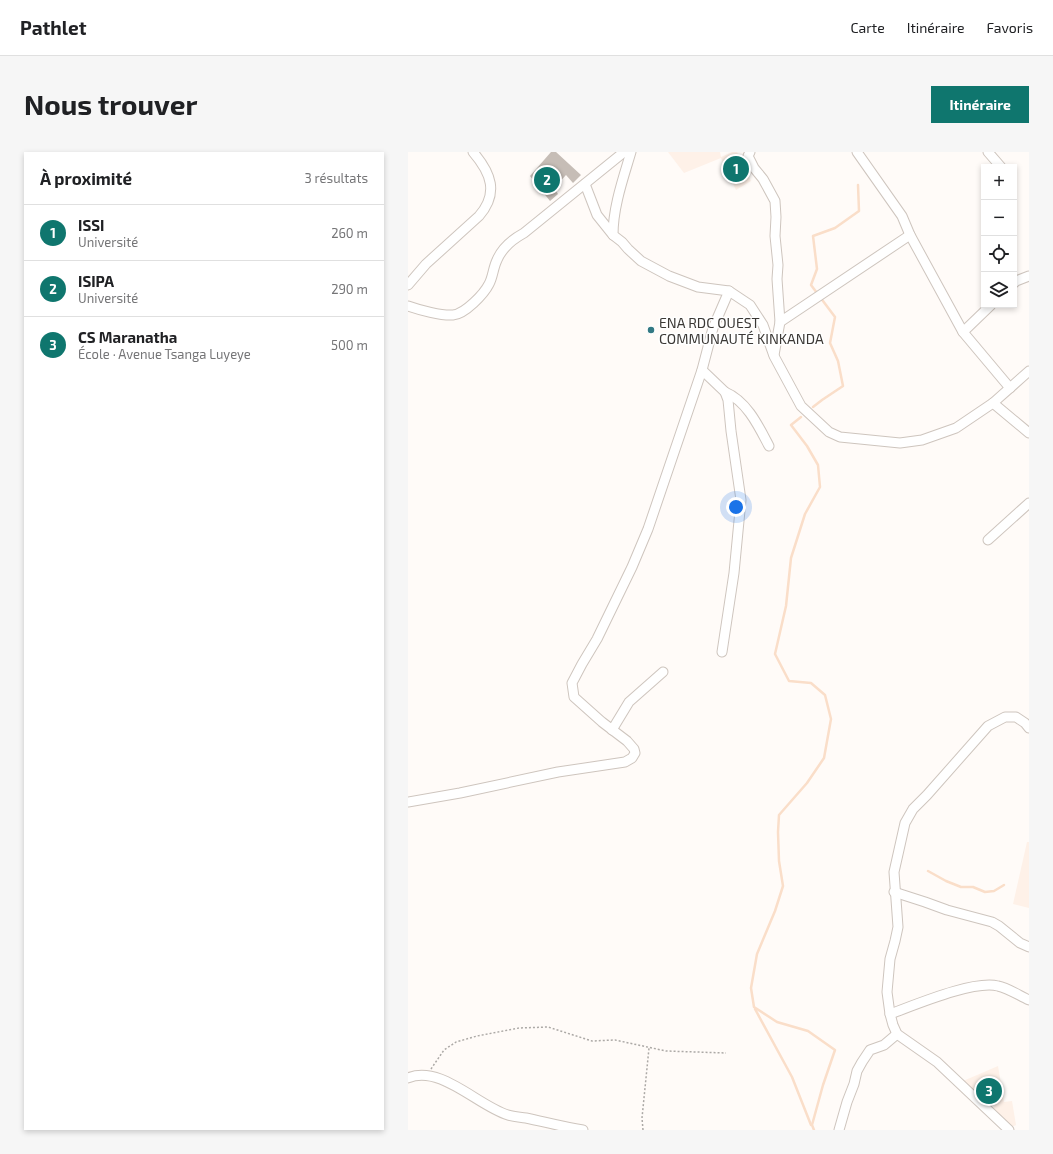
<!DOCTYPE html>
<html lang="fr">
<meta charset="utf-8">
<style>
:root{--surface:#fff;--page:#f6f6f6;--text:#202124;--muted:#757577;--line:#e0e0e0;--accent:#0f766e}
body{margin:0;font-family:"Exo 2",sans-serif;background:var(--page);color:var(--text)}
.controls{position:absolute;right:12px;top:12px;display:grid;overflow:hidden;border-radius:0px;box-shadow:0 2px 6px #0003}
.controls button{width:36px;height:36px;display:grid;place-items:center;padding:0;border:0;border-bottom:1px solid var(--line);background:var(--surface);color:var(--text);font:20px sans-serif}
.you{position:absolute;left:328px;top:355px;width:14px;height:14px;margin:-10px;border:3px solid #fff;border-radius:50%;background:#1a73e8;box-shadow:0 0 0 6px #1a73e833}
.badge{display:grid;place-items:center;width:26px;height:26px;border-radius:50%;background:var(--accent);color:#fff;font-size:13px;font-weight:700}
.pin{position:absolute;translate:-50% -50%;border:2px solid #fff;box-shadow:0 1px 4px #0006}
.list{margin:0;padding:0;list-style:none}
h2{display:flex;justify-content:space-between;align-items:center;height:52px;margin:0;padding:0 16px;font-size:17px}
h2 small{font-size:13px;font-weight:400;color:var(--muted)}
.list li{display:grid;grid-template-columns:26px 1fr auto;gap:12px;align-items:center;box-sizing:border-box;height:56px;padding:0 16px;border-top:1px solid var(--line)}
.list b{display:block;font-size:15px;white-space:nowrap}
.list p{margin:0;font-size:13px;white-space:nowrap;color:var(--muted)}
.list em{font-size:13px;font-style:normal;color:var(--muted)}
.icon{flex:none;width:22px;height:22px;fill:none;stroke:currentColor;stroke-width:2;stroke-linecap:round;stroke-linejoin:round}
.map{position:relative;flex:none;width:621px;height:978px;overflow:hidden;border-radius:0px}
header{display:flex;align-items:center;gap:24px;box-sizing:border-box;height:56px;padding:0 20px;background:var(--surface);border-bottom:1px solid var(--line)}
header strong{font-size:19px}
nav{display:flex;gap:22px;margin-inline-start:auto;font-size:14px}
.intro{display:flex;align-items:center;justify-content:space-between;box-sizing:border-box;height:96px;padding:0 24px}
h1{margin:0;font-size:28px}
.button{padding:10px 18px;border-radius:0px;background:var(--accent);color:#fff;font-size:14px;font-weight:700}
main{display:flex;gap:24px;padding:0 24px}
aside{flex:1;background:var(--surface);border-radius:0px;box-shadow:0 2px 6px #0003}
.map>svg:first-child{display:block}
</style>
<header>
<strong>Pathlet</strong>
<nav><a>Carte</a><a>Itinéraire</a><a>Favoris</a></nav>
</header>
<div class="intro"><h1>Nous trouver</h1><a class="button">Itinéraire</a></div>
<main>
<aside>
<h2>À proximité<small>3 résultats</small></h2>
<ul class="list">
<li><span class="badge">1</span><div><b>ISSI</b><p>Université</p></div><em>260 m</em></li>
<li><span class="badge">2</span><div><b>ISIPA</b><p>Université</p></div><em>290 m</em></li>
<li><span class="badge">3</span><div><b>CS Maranatha</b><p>École · Avenue Tsanga Luyeye</p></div><em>500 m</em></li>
</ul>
</aside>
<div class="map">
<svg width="621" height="978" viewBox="0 0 621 978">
<rect width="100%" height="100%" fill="#fffbf8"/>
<g fill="#fef1e8">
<path d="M260,0H312L313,5L324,0H329L343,29L328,38L313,6L276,21Z"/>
<path d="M619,690H621V756L605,752Z"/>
<path d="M590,914L596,950L604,949L608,973L600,977L582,960L587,953L583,954L555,929Z"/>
</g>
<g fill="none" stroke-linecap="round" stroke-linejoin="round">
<g stroke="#fadec9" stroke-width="2.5">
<path d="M405,255L414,248L435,234L430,209L422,191L427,165L403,133L409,117L405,84L427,76L451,59L450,33"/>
<path d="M393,265L383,273L399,294L410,313L412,335L397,362L383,406L378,454L367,502L381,529L403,531L417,543L423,567L416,606L399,631L371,663L370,680L371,709L375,734L367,759L349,802L343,836L346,855L369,870L400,879L427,898L415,933L404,973L406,978"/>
<path d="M520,719L538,729L553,735H565L577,740L586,739L596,733"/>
<path d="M347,857L384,925L403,973"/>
</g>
</g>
<path fill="#c6bdb6" d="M143,0H148L173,23L165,31L158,23L146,36L150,42L142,49L122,24Z"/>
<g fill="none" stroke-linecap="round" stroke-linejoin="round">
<defs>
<g id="street">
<path d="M223,0C215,27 205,55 205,83L214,90L220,97L233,109L261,124L290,135L321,139L342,153L355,173L366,204L393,254L421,280L432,285L492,291L514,288L548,276L585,251L621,219"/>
<path d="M342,0L340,4L346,16L355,27L367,49L368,65L367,84L370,113L369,127L372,170L366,203"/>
<path d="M449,0L494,64L502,83L555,180L602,236"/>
<path d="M580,0L593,15"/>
<path d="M177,32L189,63L205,83"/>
<path d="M606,131L608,129L621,124"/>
<path d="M0,133L18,112L71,64C91,41 83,21 65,0"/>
<path d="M0,154C11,158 34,164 45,163C57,162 76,142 81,132C85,125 85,116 89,108C94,96 105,87 116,81L216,0"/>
<path d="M372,170L502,83"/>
<path d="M555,180L583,153"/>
<path d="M294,218L317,240L320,248L323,279L333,348L326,421L314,500"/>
<path d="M317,240C339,249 351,275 361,294"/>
<path d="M585,251L621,281"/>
<path d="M580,388L621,351"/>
<path d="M204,578L221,550L255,520"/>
<path d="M0,650L52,641L150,620L217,610L224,606L227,601L226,597L219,589L194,570L166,545L164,531L174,512L189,487L224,415L240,377L294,218L305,176L321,139"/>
<path d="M486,740L517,750L539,758L584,770L591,774L612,791L621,795"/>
<path d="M482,862C507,853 565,828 590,834C600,836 612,844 621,848"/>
<path d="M0,926C32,912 70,954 100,963C106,965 112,965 118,966C137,970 155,975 175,978"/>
<path d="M431,978L439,950L446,932L449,919L454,910L462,898L476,893L489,882"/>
<path d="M601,978L529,910L489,882L485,873L482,862L479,840L482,807L487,789L490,775L486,720L497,671L505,657L519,643L580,574L597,565H608L617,571L621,576"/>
</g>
</defs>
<use href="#street" stroke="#cec5be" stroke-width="11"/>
<g stroke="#aca9a6" stroke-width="1.5" stroke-dasharray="2 2" stroke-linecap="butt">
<path d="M23,917L36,898L48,890L69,884L111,876L140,875L184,889L207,888L258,899L318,901"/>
<path d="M235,978L234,966L241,896"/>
</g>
<use href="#street" stroke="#fff" stroke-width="9"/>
</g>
<circle fill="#327984" stroke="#fff" stroke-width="1.5" cx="243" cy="178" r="4"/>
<g text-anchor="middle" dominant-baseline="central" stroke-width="3" stroke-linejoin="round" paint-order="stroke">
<g font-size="14" fill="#3b3835" stroke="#fff" text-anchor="start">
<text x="251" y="170">ENA RDC OUEST<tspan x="251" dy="16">COMMUNAUTÉ KINKANDA</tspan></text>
</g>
</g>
</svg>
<div class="controls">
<button>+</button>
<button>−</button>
<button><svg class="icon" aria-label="locate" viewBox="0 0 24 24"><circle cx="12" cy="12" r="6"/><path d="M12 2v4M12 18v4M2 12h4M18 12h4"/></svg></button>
<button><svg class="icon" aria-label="layers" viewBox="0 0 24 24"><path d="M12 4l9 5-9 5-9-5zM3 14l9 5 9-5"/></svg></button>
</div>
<div class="you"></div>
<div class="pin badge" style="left:328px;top:17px">1</div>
<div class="pin badge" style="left:139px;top:28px">2</div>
<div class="pin badge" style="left:581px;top:939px">3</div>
</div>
</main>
